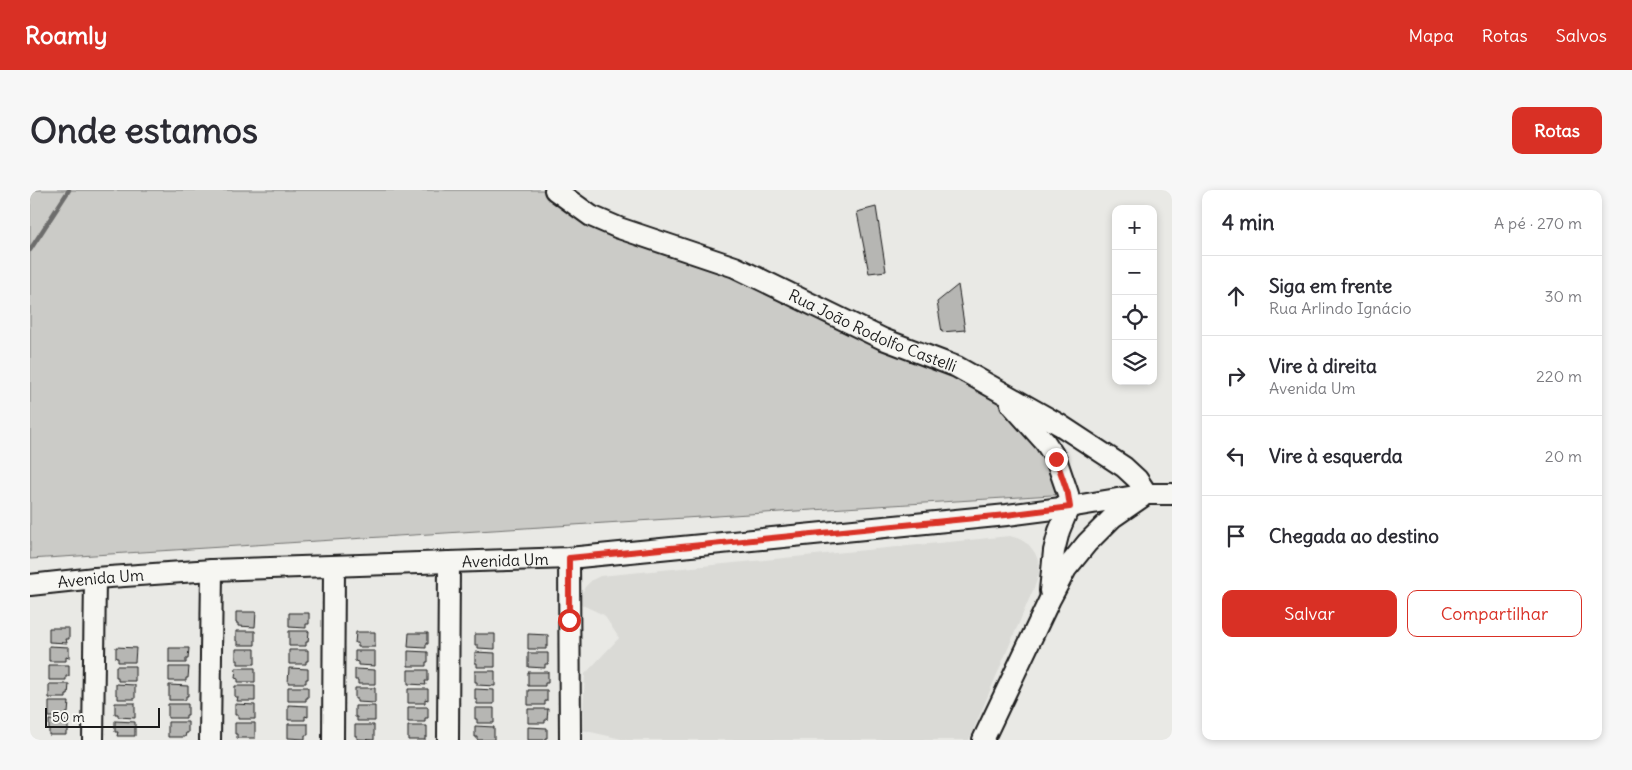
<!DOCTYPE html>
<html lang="pt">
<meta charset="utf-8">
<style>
:root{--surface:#fff;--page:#f7f7f7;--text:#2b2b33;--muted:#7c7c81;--line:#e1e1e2;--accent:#d93025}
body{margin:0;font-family:Delius,sans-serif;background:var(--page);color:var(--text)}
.controls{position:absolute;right:15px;top:15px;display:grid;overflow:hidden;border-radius:10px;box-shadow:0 2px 8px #0003}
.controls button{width:45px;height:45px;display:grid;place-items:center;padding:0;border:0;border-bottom:1px solid var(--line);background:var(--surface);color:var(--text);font:25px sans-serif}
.scale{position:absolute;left:15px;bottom:12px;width:115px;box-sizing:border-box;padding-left:5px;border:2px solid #1c1c1c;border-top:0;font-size:14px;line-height:18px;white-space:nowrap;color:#1c1c1c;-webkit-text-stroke:4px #f6f6f2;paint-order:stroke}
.stop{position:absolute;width:15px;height:15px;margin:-11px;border:4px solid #d93025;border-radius:50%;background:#fff}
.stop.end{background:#d93025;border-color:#fff;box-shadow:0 1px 5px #0008}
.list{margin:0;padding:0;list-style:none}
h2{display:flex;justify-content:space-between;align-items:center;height:65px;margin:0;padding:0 20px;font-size:21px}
h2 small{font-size:16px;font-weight:400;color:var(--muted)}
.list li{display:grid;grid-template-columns:32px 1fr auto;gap:15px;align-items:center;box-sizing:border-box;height:80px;padding:0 20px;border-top:1px solid var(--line)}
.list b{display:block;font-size:19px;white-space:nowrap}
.list p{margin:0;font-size:16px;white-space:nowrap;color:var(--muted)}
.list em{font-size:16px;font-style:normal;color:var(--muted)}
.actions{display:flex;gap:10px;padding:15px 20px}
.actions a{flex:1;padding:11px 0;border:1px solid var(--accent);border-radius:10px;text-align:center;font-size:18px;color:var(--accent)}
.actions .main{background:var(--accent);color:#fff}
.icon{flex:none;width:28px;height:28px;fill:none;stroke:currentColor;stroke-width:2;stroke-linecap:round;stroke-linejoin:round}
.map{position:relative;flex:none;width:1142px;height:550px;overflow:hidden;border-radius:10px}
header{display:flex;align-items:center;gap:30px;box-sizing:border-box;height:70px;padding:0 25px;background:var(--accent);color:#fff}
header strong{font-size:24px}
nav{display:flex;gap:28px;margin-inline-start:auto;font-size:18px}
.intro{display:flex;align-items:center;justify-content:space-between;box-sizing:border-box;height:120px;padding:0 30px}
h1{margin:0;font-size:35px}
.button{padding:12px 22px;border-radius:10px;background:var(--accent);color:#fff;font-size:18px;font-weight:700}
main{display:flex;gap:30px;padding:0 30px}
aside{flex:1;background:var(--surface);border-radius:10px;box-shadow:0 2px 8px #0003}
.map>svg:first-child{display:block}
</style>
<header>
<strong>Roamly</strong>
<nav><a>Mapa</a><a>Rotas</a><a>Salvos</a></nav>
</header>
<div class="intro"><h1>Onde estamos</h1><a class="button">Rotas</a></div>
<main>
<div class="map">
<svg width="1142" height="550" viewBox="0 0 1142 550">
<rect width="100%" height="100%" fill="#e9e9e5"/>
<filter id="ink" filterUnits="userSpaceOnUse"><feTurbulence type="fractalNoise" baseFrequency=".02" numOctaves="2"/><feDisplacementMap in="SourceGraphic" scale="10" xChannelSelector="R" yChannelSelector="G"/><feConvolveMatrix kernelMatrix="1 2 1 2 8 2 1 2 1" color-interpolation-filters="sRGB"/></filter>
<g filter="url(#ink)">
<path fill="#dadad6" d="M980,346L990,349L999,355L1005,363L1009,373V383L1006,393L939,550H596L552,540L555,484L589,448L574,425L550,414L551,405L555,397L562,390L570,386Z"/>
<path fill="#cbcbc7" stroke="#747472" d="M0,0H515L530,12L973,202L1038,304L0,369Z"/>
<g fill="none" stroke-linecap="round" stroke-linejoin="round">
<path stroke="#6d6d6c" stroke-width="4.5" d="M0,60L39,0"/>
</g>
<g fill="#b6b6b3" stroke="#1c1c1c">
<path d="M846,17L856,81L839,83L827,22Z"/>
<path d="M928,95L935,140L912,142L907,112Z"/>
<path d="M206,422H226L225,437L208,436V433H206Z"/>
<path d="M259,423H279V434H276V438L259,437Z"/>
<path d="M19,438H39V449H36L37,453L19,452Z"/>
<path d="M206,441H225V455H208V451H206Z"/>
<path d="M259,441H279L278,452H276V456H259Z"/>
<path d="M326,442H345V457H328V453H325Z"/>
<path d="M379,443H398V454H396V458L378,457Z"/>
<path d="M445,444H465V459L448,458V455H445Z"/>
<path d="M498,444L518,445V456H516V459H498Z"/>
<path d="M19,456L39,457V468L36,467V471H19Z"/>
<path d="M86,457L106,458L105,472H88V468H86Z"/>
<path d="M139,458H159L158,469H156V473H139Z"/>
<path d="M206,459H225V474H208V470H206Z"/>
<path d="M259,460H278V471H276V474H259Z"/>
<path d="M325,461H345V476L328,475V472L325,471Z"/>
<path d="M378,461L398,462V472H396V476H378Z"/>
<path d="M445,462L465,463V477H447V473H445Z"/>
<path d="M498,463H518V474H515V478L498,477Z"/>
<path d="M19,475H39V486H36V490H19Z"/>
<path d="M86,476H105V491H88V487H86Z"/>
<path d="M139,477H159L158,488H156V491H139Z"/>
<path d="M206,478H225V492H208V489L205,488Z"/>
<path d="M259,478L278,479V489H276V493H258Z"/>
<path d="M325,479L345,480V494H328V490H325Z"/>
<path d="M378,480H398V491H395L396,495L378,494Z"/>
<path d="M445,481H465V496L447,495V492H445Z"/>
<path d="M498,482H518V493H515V496H498Z"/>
<path d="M19,494H39L38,505H36V508H19Z"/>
<path d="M86,494L105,495V509H88V505H86Z"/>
<path d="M139,495L158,496V506H156V510H139Z"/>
<path d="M205,496H225V511H207L208,507H205Z"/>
<path d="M258,497H278V508H276V511H258Z"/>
<path d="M325,498H345V513L327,512V509H325Z"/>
<path d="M378,499H398V510L395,509V513H378Z"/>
<path d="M445,499L464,500V514H447V510H445Z"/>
<path d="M498,500H517V511H515V515H498Z"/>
<path d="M19,512H39L38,523H36V527H19Z"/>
<path d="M85,513H105V528L88,527V524H85Z"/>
<path d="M138,514H158V525H156V528H138Z"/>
<path d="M205,514L225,515V529H208V525H205Z"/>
<path d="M258,515L278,516V527L275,526V530H258Z"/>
<path d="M325,516H345V531H327V527H325Z"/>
<path d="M378,517H398V528H395V532H378Z"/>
<path d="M445,518H464V533H447V529H445Z"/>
<path d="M498,519H518L517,530H515V533H498Z"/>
<path d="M19,530L38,531V542H36V545H19Z"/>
<path d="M85,531L105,532V546H87L88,542H85Z"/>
<path d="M138,532H158V543H156L155,547H138Z"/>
<path d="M205,533H225V548H207V544H205Z"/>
<path d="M258,534H278V545H275V549L258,548Z"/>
<path d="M325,535H344V550L327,549V546H325Z"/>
<path d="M378,536H397V547H395V550H378Z"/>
<path d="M445,536L464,537V550H447V547H445Z"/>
<path d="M498,537L517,538V548H515V550H498Z"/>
</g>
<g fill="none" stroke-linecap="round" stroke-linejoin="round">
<defs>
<g id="minor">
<path id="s1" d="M525,0L561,26L589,38L705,77L853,149L927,177L1030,235L1094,277L1107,289L1117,304"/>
<path d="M981,214L1015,252L1026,269L1038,304L1039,317L1029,341L1024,361L1020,401"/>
<path d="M539,368L540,550"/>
<path id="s2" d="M0,395L65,388L182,380L539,368L977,325L1039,317L1117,304H1142"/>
<path d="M63,550L65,388"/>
<path d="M180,550L182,380"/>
<path d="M303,550L304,377"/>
<path d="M418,550L419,372"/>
<path d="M953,550L1020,409L1036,379L1057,353L1083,327L1112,307"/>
</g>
</defs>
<use href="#minor" stroke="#1c1c1c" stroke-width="24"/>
<use href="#minor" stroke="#f6f6f2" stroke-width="20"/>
</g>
</g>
<g fill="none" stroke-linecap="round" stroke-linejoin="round" filter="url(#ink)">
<path stroke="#d93025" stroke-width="6" d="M539,430V368L976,325L1040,317L1038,304L1026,269"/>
</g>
<g text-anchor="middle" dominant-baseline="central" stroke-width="4" stroke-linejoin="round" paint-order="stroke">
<g font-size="16" fill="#1c1c1c" stroke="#f6f6f2">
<text stroke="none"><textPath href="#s1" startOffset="349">Rua João Rodolfo Castelli</textPath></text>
<text stroke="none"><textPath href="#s2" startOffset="476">Avenida Um</textPath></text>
<text stroke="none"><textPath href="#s2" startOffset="71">Avenida Um</textPath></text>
</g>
</g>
</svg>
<div class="controls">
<button>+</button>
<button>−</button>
<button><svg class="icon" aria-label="locate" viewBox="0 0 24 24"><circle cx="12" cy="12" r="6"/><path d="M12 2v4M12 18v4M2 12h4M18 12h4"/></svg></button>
<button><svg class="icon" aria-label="layers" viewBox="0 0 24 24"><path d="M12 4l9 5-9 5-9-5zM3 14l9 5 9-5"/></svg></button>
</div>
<div class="scale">50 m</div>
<div class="stop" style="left:539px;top:430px"></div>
<div class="stop end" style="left:1026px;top:269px"></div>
</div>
<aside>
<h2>4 min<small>A pé · 270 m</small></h2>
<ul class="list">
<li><svg class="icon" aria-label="ahead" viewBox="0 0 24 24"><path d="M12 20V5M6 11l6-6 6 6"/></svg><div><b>Siga em frente</b><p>Rua Arlindo Ignácio</p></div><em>30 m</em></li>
<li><svg class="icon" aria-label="right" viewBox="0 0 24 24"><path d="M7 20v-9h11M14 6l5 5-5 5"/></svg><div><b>Vire à direita</b><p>Avenida Um</p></div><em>220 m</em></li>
<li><svg class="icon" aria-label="left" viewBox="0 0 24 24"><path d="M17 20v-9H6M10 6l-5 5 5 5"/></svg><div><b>Vire à esquerda</b></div><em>20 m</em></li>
<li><svg class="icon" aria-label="arrive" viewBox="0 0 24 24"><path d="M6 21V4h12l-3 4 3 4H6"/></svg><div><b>Chegada ao destino</b></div></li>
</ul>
<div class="actions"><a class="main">Salvar</a><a>Compartilhar</a></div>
</aside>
</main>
